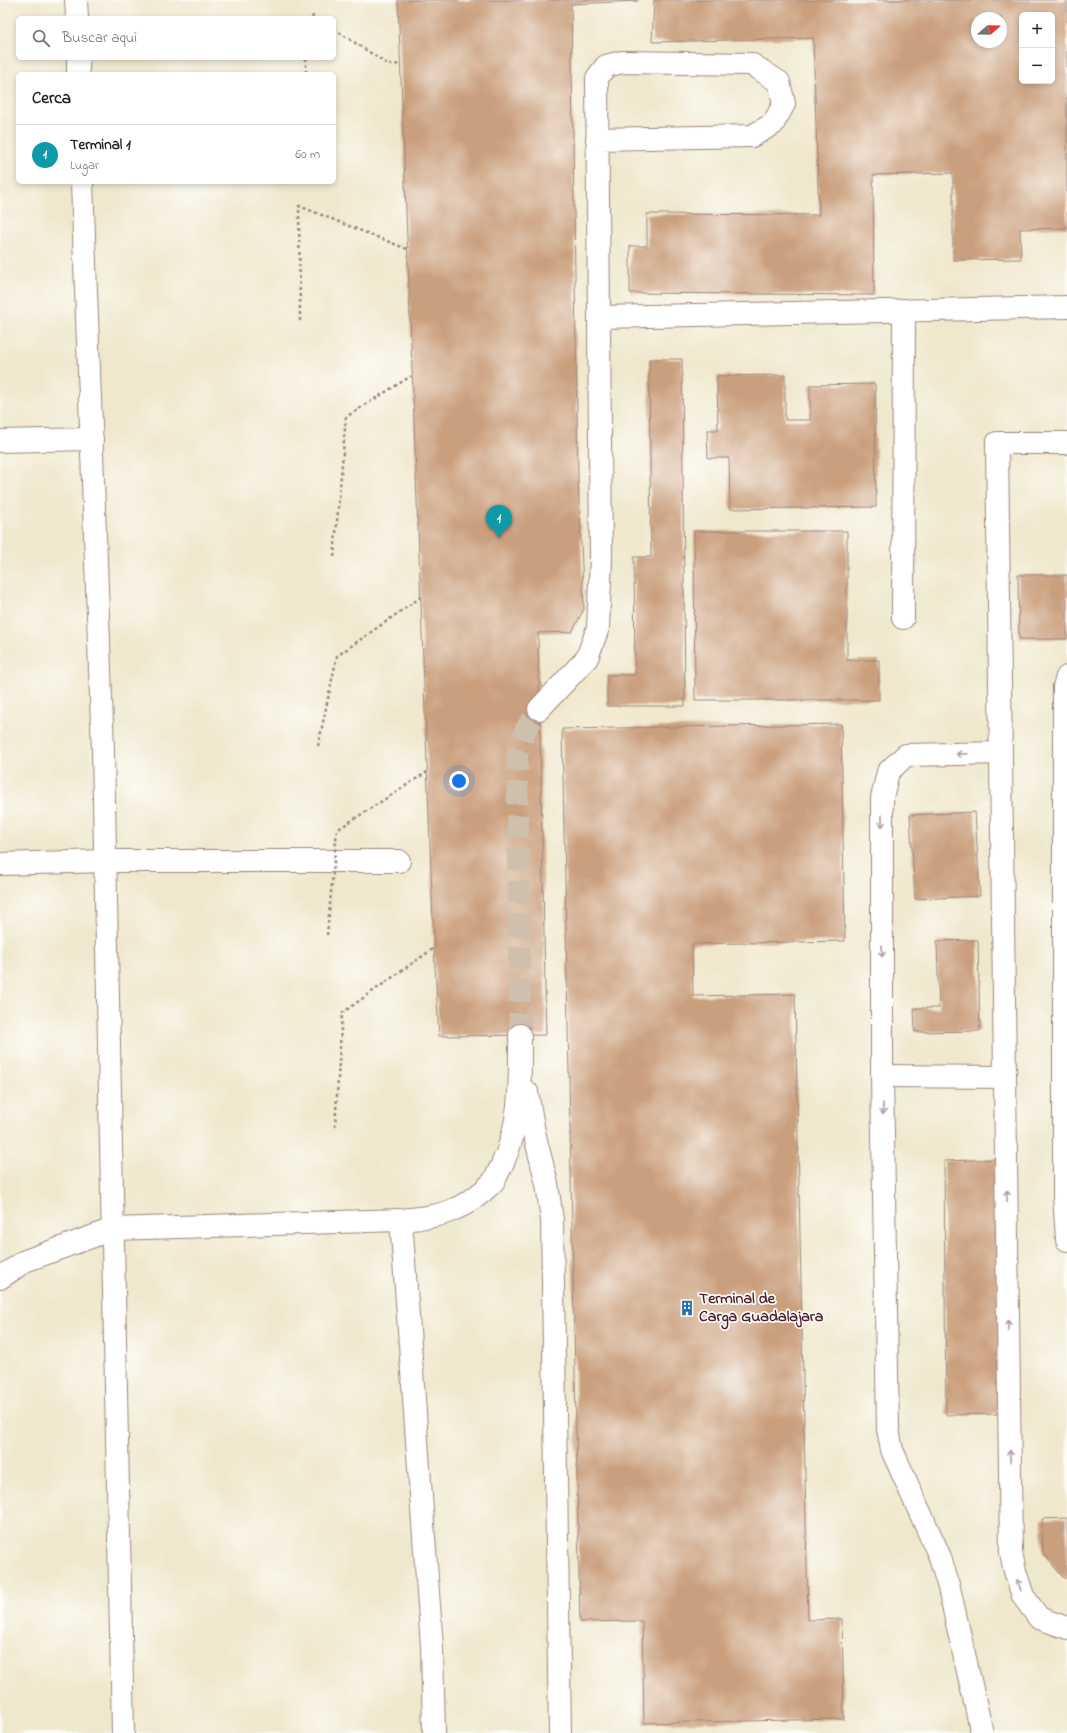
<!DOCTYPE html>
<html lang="es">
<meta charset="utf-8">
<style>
:root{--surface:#fff;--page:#f6f6f6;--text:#202124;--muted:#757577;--line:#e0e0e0;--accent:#0b8043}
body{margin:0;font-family:"Indie Flower",sans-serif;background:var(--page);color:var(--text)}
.controls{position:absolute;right:12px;top:12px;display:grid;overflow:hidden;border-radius:6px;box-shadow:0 2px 6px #0003}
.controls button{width:36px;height:36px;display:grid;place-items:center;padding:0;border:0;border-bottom:1px solid var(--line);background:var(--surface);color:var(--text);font:20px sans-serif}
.compass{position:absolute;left:971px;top:12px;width:36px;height:36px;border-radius:50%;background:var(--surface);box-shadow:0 2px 6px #0003;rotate:70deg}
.you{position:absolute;left:459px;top:781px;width:14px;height:14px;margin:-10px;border:3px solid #fff;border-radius:50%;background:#1a73e8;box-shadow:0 0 0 6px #1a73e833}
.badge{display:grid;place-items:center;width:26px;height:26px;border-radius:50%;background:var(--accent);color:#fff;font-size:13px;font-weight:700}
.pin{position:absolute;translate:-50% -33px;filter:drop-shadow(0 1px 2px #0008)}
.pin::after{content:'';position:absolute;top:21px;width:14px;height:12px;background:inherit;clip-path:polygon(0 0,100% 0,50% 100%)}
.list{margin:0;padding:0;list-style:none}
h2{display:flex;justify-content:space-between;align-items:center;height:52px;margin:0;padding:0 16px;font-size:17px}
h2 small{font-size:13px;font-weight:400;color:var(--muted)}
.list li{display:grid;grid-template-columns:26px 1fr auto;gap:12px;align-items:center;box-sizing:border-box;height:60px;padding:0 16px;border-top:1px solid var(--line)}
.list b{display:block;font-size:15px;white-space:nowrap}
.list p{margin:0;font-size:13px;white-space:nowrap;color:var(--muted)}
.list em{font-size:13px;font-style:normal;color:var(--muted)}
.icon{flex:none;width:22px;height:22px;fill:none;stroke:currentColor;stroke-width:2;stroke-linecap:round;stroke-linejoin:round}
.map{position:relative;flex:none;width:1067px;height:1733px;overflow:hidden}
.search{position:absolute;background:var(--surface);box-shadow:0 2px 6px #0003;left:16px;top:16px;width:320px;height:44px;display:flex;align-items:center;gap:10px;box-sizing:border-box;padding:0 14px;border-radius:6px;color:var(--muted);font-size:15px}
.panel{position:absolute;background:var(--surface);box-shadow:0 2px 6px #0003;left:16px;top:72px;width:320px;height:112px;border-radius:6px}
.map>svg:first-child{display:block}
</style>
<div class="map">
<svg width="1067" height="1733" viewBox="0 0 1067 1733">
<rect width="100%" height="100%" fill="#fdfcf7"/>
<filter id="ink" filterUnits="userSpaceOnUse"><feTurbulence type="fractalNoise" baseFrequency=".025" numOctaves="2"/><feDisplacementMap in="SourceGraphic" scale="8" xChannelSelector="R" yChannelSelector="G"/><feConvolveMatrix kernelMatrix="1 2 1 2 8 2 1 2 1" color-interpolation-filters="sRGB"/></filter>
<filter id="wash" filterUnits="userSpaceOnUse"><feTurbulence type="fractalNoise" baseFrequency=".012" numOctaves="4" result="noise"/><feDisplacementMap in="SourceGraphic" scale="16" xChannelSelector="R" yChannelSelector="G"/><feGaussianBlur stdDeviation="0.9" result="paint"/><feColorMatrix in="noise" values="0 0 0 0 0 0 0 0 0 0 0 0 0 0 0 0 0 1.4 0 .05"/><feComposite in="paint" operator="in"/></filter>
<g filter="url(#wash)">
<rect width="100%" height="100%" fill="#f0e8cd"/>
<g id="blocks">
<g fill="#ca9f7d" fill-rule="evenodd">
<path d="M398,0H638V1L571,4L578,479L584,609L572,632L538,633L546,1035L439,1036L434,948Z"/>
<path d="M654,0H1067V228L1020,229L1021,259L953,260V173L873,175L874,295L630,293V246H647V214L819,215L813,38L652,42ZM1022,15H1052V81H1022ZM977,18H1001V42H977Z"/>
<path d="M649,359H682L685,706H607V675H635L634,557H651Z"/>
<path d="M785,375V420H810V385L875,384L876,507L730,509L729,458H708L707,430H718L717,376Z"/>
<path d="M694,531H847V660H879V700H695Z"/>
<path d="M1018,575H1067V639H1019Z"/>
<path d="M841,724L845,941L692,944L693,996L795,994L808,1620L842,1619L844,1719L644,1723L642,1621L580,1622L562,729Z"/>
<path d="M975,812L980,896L915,899L910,815Z"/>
<path d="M978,940L980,1031L915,1032L914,1008H939L937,941Z"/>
<path d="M999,1159L1001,1414L946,1415L944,1161Z"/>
<path d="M1067,1518V1579L1062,1576L1043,1553L1042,1519Z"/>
</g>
</g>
</g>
<g filter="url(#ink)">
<use href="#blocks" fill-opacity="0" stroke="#9d847c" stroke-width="1"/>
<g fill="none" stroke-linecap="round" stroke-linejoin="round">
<path stroke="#cfc0ad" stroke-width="22" stroke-dasharray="22 11" stroke-linecap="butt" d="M520,1035L517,754L526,729L539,709"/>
<defs>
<g id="minor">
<path d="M76,0L77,18"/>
<path d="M78,58V74"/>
<path d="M82,182L103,751L123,1733"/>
<path d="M600,317L1067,307"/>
<path d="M0,441L92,439"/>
<path d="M1067,443H997L1011,1553L1015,1571L1023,1596L1039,1618L1067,1628"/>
<path d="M903,618L904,310"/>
<path d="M1067,677L1064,687V1195L1067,1240"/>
<path d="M539,709L587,658L598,628L601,559L597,78L606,66L622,62L751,64L779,82L784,104L773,124L752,136L597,139"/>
<path d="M0,864L106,861H399"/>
<path d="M882,1076L1005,1077"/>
<path d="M527,1092L534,1132L547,1184L552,1220L560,1733"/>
<path d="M0,1278L25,1261L113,1229L401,1220"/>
<path d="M434,1733L432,1647L401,1220C419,1218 438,1217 455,1209C469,1203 481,1194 492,1183C496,1179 498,1172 501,1167C522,1123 520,1082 520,1035"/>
<path d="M982,1733L949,1588L940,1557L892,1450L888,1429L882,1076V798L888,772L906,755L1001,753"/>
</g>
</defs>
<use href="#minor" stroke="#9d847c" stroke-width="24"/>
<g stroke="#9d847c" stroke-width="2.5" stroke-dasharray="3 3" stroke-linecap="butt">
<path d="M312,18L313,16L316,18"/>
<path d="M334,29L389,65L400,64"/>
<path d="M306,58V74"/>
<path d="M300,321L299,206L407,249"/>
<path d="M334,557L346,417L411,376"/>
<path d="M318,746L337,656L421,597"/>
<path d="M335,1127L342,1013L434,948"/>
</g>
<use href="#minor" stroke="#fff" stroke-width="22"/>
<path stroke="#9d847c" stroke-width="2.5" stroke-dasharray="3 3" stroke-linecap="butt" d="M327,935L337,830L427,772"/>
</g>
<defs><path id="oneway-shaft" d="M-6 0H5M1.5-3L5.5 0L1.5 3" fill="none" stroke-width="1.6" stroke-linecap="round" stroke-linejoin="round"/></defs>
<g stroke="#ae9aa0">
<use href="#oneway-shaft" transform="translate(962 754) rotate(178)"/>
<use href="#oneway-shaft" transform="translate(882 821) rotate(90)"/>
<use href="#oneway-shaft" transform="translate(882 951) rotate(90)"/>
<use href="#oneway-shaft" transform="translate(883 1109) rotate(89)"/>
<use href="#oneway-shaft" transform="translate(1007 1196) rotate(-91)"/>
<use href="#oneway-shaft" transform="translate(1008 1326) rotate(-91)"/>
<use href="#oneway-shaft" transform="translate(1010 1456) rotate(-91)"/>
<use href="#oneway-shaft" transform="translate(1019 1585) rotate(-109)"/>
</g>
</g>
<defs>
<symbol id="building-bare" viewBox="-9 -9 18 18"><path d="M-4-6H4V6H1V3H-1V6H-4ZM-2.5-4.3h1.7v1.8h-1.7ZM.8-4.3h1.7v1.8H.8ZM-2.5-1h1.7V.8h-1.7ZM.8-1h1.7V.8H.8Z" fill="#1f6fb2" stroke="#fdfcf7" stroke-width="2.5" paint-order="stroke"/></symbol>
</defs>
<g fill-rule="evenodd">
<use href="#building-bare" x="676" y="1297" width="22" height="22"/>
</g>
<g text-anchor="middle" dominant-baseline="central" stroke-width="3.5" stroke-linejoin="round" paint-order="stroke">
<g font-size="16" font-weight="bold" fill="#4a1f2b" stroke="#fdfcf7" text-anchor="start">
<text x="699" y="1299">Terminal de<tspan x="699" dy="18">Carga Guadalajara</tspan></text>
</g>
</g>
</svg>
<div class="controls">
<button>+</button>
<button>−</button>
</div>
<svg class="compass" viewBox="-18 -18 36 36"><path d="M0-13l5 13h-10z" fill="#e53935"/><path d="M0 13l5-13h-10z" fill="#757577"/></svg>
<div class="you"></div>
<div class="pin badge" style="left:499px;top:538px;background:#0f9aa8">1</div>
<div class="search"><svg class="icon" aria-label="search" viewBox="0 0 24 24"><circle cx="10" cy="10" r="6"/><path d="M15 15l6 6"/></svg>Buscar aquí</div>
<section class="panel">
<h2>Cerca<small></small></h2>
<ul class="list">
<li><span class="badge" style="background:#0f9aa8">1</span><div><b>Terminal 1</b><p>Lugar</p></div><em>60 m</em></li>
</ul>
</section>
</div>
